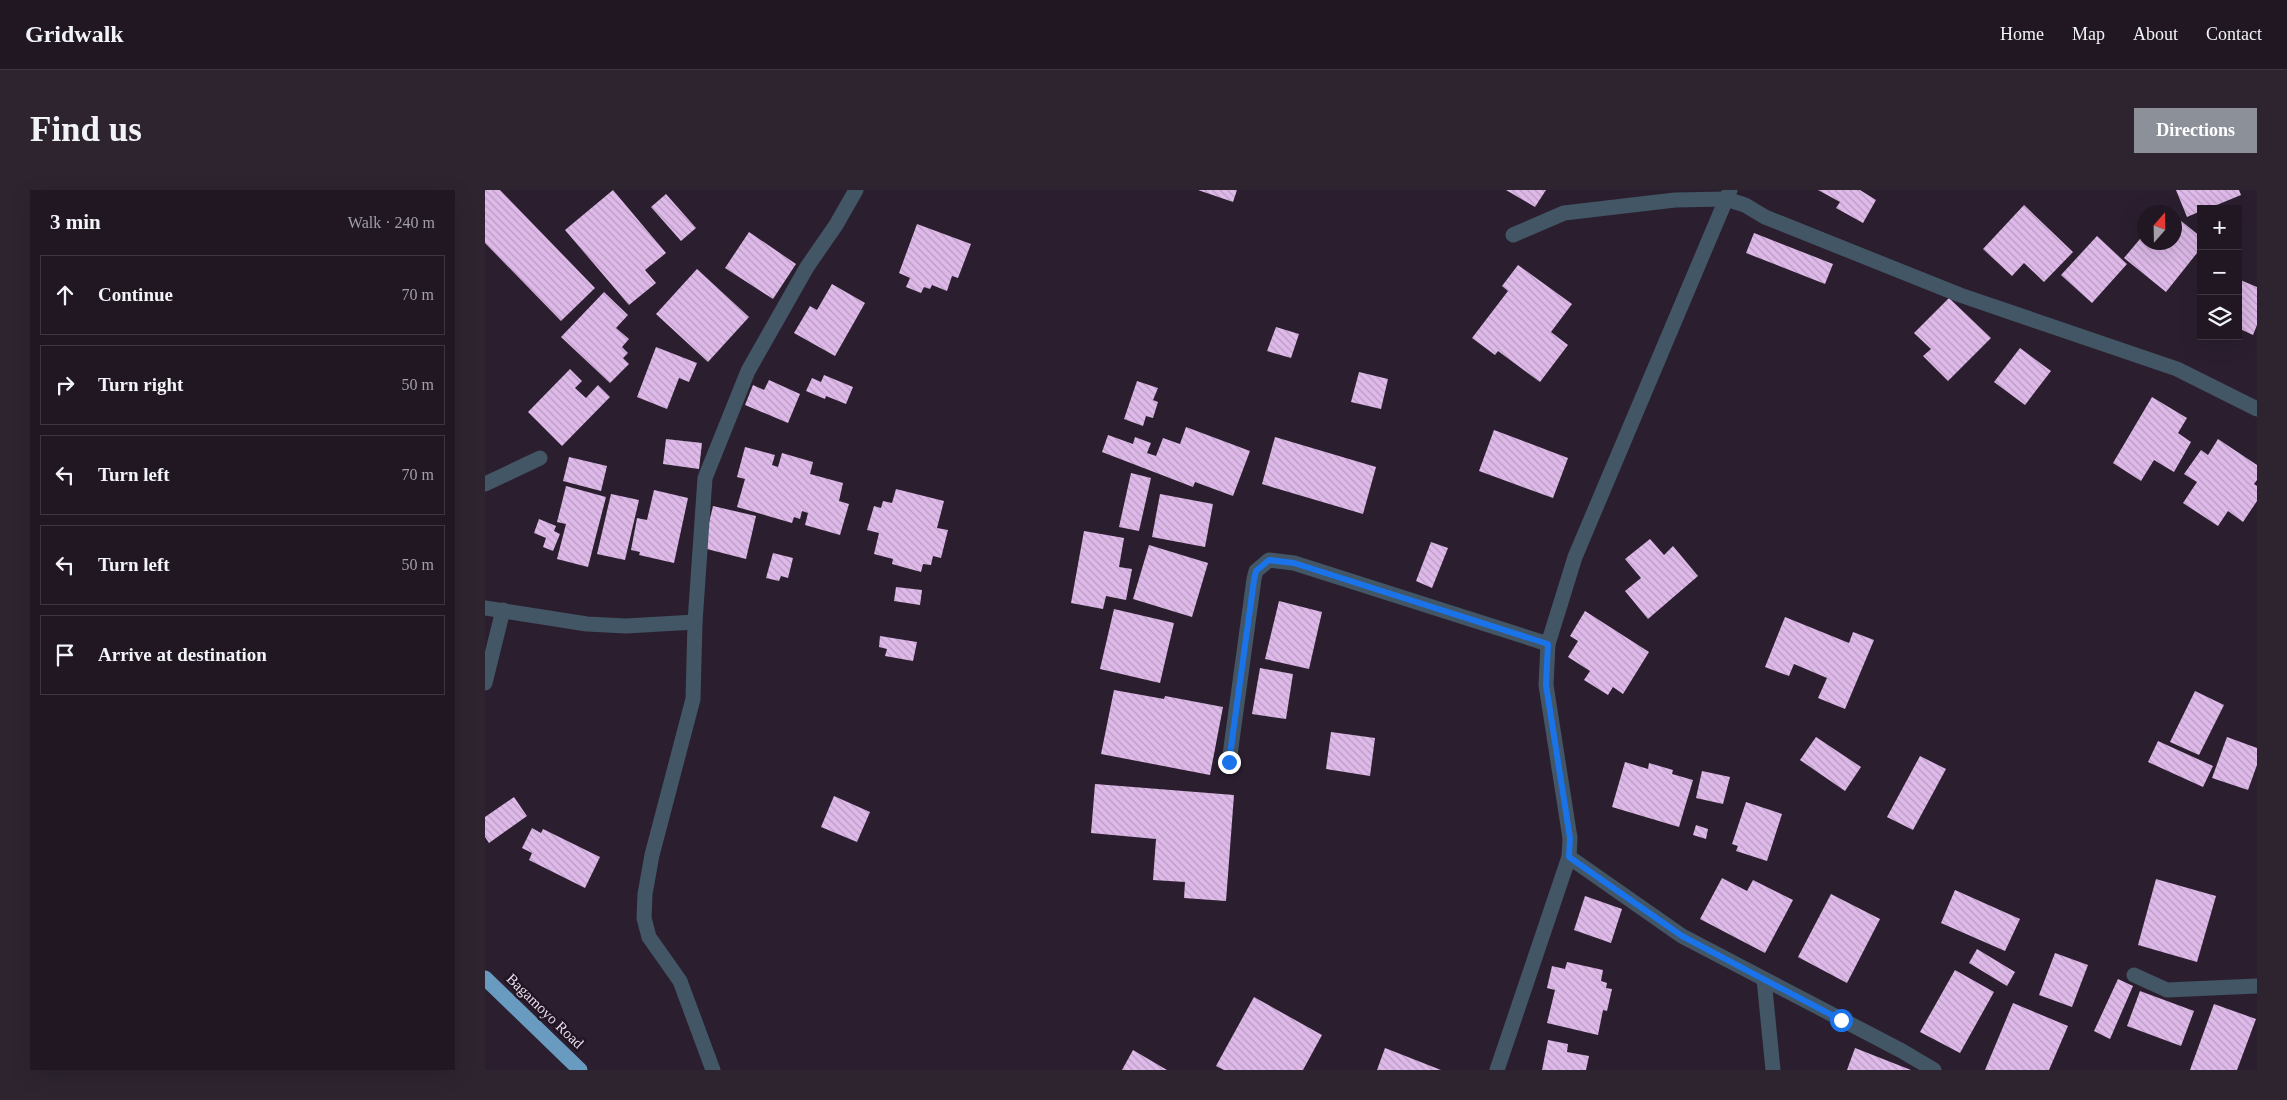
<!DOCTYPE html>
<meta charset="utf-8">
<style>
:root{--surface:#201723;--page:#2d2430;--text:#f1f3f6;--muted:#a29fa6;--line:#3d3641;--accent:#8c9099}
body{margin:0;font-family:"Times New Roman",serif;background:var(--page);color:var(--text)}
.controls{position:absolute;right:15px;top:15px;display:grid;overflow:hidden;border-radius:0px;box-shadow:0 5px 20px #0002}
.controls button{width:45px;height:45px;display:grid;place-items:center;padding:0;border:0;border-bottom:1px solid var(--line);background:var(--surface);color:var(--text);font:25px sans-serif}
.compass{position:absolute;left:1652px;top:15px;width:45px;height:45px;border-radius:50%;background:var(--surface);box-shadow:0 5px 20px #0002;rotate:20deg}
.stop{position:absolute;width:15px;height:15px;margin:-11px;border:4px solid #1a73e8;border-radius:50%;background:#fff}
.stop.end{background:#1a73e8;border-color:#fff;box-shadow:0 1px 5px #0008}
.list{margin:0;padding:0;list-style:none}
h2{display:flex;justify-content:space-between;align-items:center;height:65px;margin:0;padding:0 20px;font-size:21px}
h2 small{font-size:16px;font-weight:400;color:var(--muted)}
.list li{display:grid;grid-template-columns:32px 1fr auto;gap:15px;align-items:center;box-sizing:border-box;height:80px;margin:0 10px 10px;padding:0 10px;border:1px solid var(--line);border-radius:0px}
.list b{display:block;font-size:19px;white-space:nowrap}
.list em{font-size:16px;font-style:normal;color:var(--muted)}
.icon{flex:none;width:28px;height:28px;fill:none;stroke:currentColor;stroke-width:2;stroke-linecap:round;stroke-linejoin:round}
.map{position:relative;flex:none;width:1772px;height:880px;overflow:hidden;border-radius:0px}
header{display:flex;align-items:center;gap:30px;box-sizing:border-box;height:70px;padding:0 25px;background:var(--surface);border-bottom:1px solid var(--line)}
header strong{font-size:24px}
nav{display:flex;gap:28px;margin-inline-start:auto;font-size:18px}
.intro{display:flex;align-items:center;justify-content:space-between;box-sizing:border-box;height:120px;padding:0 30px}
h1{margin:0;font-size:35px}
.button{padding:12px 22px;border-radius:0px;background:var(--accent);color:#fff;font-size:18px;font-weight:700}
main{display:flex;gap:30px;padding:0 30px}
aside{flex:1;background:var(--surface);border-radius:0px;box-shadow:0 5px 20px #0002}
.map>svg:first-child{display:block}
</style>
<header>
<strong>Gridwalk</strong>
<nav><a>Home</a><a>Map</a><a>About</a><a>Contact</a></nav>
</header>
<div class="intro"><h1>Find us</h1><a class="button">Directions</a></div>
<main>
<aside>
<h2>3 min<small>Walk · 240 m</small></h2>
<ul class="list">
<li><svg class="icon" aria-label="ahead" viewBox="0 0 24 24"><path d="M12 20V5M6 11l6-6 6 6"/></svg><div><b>Continue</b></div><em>70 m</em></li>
<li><svg class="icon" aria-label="right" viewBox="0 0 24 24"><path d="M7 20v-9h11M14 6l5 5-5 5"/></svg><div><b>Turn right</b></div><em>50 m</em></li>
<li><svg class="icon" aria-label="left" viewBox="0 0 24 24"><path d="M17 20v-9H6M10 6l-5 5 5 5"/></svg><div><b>Turn left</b></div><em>70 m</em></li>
<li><svg class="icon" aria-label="left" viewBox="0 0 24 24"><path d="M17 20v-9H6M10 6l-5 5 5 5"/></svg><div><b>Turn left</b></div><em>50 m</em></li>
<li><svg class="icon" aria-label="arrive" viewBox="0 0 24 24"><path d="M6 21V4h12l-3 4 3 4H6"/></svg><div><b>Arrive at destination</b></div></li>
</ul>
</aside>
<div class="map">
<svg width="1772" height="880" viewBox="0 0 1772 880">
<defs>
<pattern id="building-back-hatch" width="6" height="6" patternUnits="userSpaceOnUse" patternTransform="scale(1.25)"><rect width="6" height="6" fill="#deb9e9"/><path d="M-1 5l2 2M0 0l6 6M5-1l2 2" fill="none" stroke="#b89cc0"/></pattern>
</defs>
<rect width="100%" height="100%" fill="#2b1f2f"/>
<g fill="url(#building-back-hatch)">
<path d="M0,0H15L110,98L76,131L0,53Z"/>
<path d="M128,0L181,63L160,80L171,93L144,115L80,40Z"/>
<path d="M713,0H752L748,12Z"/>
<path d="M1021,0H1061L1050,17Z"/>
<path d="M1333,0H1375L1391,10L1378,33L1351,18L1355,12Z"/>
<path d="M1691,0H1754L1756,5L1722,19H1716V21L1702,27Z"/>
<path d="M181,4L211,38L196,51L166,17Z"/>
<path d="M1539,15L1588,62L1559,92L1539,73L1527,86L1498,59Z"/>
<path d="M1690,26L1716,47V58L1681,102L1639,68L1660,43V52H1690Z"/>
<path d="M432,34L486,54L473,88L467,86L462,101L447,95L445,99L439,97L436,103L421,97L425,88L414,83Z"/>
<path d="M264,42L311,74L288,109L240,78Z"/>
<path d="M1269,43L1348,74L1340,94L1261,63Z"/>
<path d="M1612,46L1642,74L1607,113L1576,85Z"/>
<path d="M1033,75L1087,114L1066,142L1083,155L1055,192L1013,161L1010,165L987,148L1023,101L1017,96Z"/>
<path d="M212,79L264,127L223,172L171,124Z"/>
<path d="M1753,89L1772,97V135L1768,145L1753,138Z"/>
<path d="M347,94L380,113L350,166L309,143L325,116L332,120Z"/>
<path d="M119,102L143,125L131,138L144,149L137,157L143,163L138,168L144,174L125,193L76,147Z"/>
<path d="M1464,108L1506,148L1463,191L1438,166L1446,159L1429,143Z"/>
<path d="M791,137L814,144L806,168L782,161Z"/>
<path d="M171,157L212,173L204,192L194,188L182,219L152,207Z"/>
<path d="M1535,158L1566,181L1540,215L1509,192Z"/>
<path d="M85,179L97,191L90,198L101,208L113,195L125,207L77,256L43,222Z"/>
<path d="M874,182L903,189L896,219L866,212Z"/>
<path d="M339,185L368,197L361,214L341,206L340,209L321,201L327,188L336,192Z"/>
<path d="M284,190L315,204L303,233L260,215L268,195L279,200Z"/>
<path d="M652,191L673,198L668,210L673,212L668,228L661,226L658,236L639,229Z"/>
<path d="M1667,207L1702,228L1693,243L1706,252L1689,282L1669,270L1656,291L1628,273Z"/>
<path d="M701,237L765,261L748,306L710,292L708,297L617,262L623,245L648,254L650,247L666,253L662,263L671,266L678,248L695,254Z"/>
<path d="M1009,240L1083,268L1068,308L994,281Z"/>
<path d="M790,247L891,277L878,324L777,294Z"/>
<path d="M181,249L217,253L214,279L178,274Z"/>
<path d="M1733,249L1772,275V290L1769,294L1772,296V311L1758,332L1743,321L1733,336L1698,313L1712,292L1699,284L1716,260L1723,265Z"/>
<path d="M260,257L290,265L287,275L293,277L297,263L328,272L325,284L358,293L354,311L364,314L355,345L320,335L323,323L317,321L315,329L309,327L307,333L252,317L260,289L252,287Z"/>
<path d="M84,267L122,276L116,301L78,291Z"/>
<path d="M646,283L666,288L654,341L634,337Z"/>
<path d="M81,296L121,307L103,377L72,369L81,334L72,332Z"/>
<path d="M411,299L459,311L452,338L463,340L456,368L448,366L446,375L438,374L436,382L407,374L408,369L389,364L394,343L382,340L389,316L396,318L398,311L407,313Z"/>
<path d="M169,300L203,308L189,373L154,365L155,362L146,360L152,328L162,330Z"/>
<path d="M126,304L154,310L140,370L112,364Z"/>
<path d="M675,304L728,314L720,357L667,347Z"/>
<path d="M228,316L271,326L261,369L218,358Z"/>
<path d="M54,329L71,336L69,341L75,344L68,361L58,357L61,348L49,343Z"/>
<path d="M599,341L639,348L634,377L647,379L641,410L621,406L618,419L586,413Z"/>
<path d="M1165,349L1179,365L1188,356L1213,386L1163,429L1140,401L1156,388L1140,369Z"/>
<path d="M946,352L963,358L947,398L931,391Z"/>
<path d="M664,355L723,373L707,427L648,409Z"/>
<path d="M288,363L308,368L303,388L296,386L294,391L281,388Z"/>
<path d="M411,397L437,400L435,415L409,411Z"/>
<path d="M794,411L837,422L824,479L780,469Z"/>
<path d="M629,419L689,433L675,493L615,479Z"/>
<path d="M1100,421L1164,462L1138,504L1128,497L1123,505L1099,490L1105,481L1083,467L1093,451L1085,446Z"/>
<path d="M1300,427L1364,453L1368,442L1389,450L1360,519L1333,508L1342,488L1309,474L1304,486L1280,477Z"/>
<path d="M395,446L432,452L428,471L400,466L402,459L394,457Z"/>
<path d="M775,478L808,484L801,529L767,524Z"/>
<path d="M629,500L679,509L680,506L738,517L725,585L616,564Z"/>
<path d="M1710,501L1739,515L1714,565L1685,552Z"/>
<path d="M846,542L890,548L885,586L841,579Z"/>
<path d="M1331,547L1376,577L1360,601L1315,570Z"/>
<path d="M1742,547L1772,558V575L1763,600L1727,588Z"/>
<path d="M1673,551L1728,576L1718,597L1663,572Z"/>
<path d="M1435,566L1461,579L1428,640L1402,627Z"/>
<path d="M1140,572L1163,579L1164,573L1188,580L1187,584L1208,590L1194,637L1127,617Z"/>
<path d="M1217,581L1245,587L1238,614L1211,608Z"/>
<path d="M610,594L749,605L741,711L699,708L700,692L668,690L671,649L606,643Z"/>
<path d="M349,606L385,622L372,652L336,637Z"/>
<path d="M29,607L42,626L4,653L0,647V627Z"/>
<path d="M1261,612L1297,624L1282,671L1251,661L1253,656L1247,654Z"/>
<path d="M1211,635L1223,639L1221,649L1208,645Z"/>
<path d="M47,638L56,643L58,639L115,667L100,698L44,670L47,663L37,658Z"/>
<path d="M1237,688L1262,701L1268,690L1308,710L1280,763L1215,729Z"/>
<path d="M1671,689L1731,706L1712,772L1653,755Z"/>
<path d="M1470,700L1535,729L1520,761L1456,733Z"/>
<path d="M1346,704L1395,729L1362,793L1313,767Z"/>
<path d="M1100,706L1137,719L1126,753L1089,740Z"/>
<path d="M1492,759L1530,782L1522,796L1484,773Z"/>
<path d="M1570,763L1603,775L1587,817L1554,805Z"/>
<path d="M1082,772L1118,780L1116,791L1122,793L1121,798L1127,799L1122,821L1118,820L1113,845L1062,833L1070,800L1062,798L1067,776L1080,779Z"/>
<path d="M1470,780L1509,802L1475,863L1435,842Z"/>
<path d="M1633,789L1648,796L1625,849L1609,841Z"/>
<path d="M1655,801L1709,821L1696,856L1642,836Z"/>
<path d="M769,807L837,845L818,880H739L731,876Z"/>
<path d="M1528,813L1583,836L1564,880H1500Z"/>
<path d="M1729,814L1771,829L1752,880H1705Z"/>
<path d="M1063,850L1083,854L1082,862L1104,866L1101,880H1057Z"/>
<path d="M900,858L956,880H892Z"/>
<path d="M1370,858L1426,880H1362Z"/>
<path d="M648,860L682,880H637Z"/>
</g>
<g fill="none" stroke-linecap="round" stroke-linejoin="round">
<g stroke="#435665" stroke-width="15">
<path d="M1028,45L1079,23L1190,10L1241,9L1260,15L1280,27L1475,105L1692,179L1772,219"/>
<path d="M0,294L55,268"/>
<path d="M0,418L102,434L141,436L210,432"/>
<path d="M0,493L18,420"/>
<path d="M744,572L769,389L771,381L784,370L809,373L1063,454"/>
<path d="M1084,667L1197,746L1417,861L1449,880"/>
<path d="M1649,785L1682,800L1772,796"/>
<path d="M1279,789L1288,880"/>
<path d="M228,880L195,791L164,747L159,728L160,704L167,665L208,509L210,432L220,288L263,181L322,77L351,35L371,0"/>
<path d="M1012,880L1084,667L1085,648L1061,495L1063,454L1090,367L1245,0"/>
</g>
<path stroke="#699bc0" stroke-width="15" d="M0,788L95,880"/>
</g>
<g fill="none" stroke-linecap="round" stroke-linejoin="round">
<path stroke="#1a73e8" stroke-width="6" d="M744,572L769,390L771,381L784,370L809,373L1063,454L1061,495L1085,648L1084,667L1197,746L1356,830"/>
</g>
<g text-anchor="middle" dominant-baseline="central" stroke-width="5" stroke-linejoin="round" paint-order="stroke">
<g font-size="15" fill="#e9e0eb" stroke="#211525">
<text transform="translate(60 821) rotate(44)">Bagamoyo Road</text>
</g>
</g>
</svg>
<div class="controls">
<button>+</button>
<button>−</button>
<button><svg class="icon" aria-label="layers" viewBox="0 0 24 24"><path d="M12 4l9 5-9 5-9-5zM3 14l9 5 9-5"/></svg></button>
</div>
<svg class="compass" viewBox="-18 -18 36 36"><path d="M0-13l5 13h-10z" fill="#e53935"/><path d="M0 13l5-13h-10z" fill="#a29fa6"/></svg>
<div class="stop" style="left:1356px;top:830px"></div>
<div class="stop end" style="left:744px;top:572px"></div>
</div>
</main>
